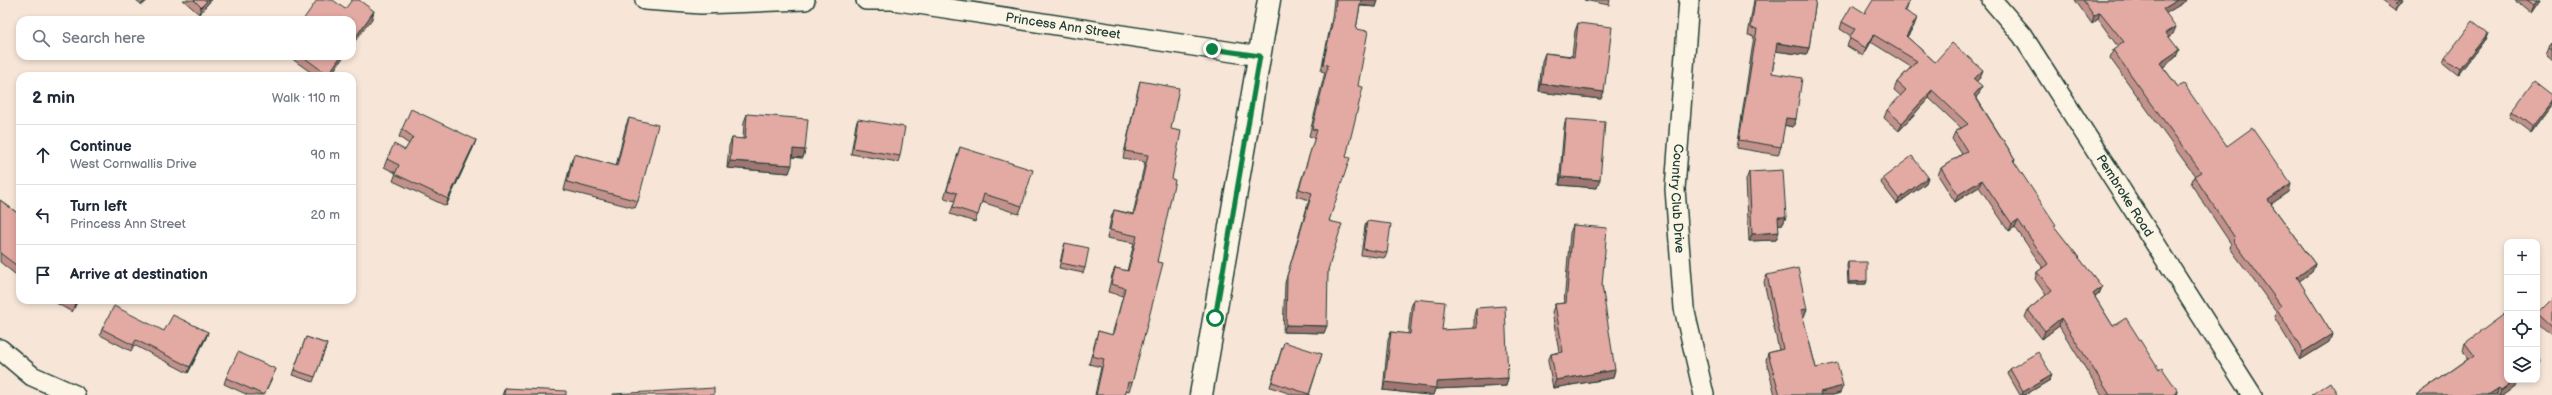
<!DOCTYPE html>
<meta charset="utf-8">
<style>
:root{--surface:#fff;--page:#f2f2f3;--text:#1f2937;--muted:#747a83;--line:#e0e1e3}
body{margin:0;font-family:"Balsamiq Sans",sans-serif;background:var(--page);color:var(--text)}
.controls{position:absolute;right:12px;bottom:12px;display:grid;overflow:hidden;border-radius:8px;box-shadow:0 2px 6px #0003}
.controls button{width:36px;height:36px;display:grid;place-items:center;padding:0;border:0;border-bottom:1px solid var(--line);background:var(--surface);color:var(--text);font:20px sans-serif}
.stop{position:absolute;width:12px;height:12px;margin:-9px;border:3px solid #0b8043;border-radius:50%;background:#fff}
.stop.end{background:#0b8043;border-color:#fff;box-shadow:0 1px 4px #0008}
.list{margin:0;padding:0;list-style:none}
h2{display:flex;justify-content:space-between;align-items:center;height:52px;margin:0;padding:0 16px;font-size:17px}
h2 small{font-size:13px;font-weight:400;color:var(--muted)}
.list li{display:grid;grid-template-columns:26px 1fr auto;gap:12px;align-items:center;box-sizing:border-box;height:60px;padding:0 16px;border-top:1px solid var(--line)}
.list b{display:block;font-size:15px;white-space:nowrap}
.list p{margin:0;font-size:13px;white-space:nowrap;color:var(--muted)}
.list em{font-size:13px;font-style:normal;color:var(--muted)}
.icon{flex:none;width:22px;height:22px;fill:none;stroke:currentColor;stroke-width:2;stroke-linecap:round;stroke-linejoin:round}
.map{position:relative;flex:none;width:2552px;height:395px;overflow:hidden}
.search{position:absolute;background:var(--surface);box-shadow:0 2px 6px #0003;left:16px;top:16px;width:340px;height:44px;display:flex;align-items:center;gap:10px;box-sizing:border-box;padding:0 14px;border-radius:12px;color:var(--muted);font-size:15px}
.panel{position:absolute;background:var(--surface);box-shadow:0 2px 6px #0003;left:16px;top:72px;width:340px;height:232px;border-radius:12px}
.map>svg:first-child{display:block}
</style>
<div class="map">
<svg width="2552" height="395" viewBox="0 0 2552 395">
<rect width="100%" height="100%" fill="#f7e6d8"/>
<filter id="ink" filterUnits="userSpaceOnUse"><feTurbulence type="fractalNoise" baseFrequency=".025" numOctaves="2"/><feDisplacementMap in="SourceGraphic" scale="8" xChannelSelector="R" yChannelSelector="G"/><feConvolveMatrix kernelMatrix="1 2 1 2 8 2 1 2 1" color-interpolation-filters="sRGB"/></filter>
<g filter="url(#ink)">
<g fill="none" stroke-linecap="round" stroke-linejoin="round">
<defs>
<g id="street">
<path d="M645,0L701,4L805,0"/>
<path id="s1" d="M866,0H892L1259,56"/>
<path id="s2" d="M1689,0L1675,189L1684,308L1704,395"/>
<path id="s3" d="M1992,0L2022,35L2252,395"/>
<path d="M0,349L32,376L75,395"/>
</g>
<path id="secondary" d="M1201,395L1269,0"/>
</defs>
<use href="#street" stroke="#1f3d34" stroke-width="22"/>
<use href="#secondary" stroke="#1f3d34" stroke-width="25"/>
<use href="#street" stroke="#fcf5e5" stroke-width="19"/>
<use href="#secondary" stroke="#fcf5e5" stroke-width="22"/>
</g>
<g fill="#c3918c" stroke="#1f3d34">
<path d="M136,0H148L142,5Z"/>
<path d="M183,0H211L199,14Z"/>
<path d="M1334,0H1378L1376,7L1360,6L1356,29L1329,221L1328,270L1324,333L1283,332L1285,283L1309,200L1296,196L1315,138L1309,136L1325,72L1321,71L1332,18Z"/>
<path d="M1584,0H1610L1609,5Z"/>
<path d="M1754,0H1816L1809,48L1806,55L1776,51L1772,73L1796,119L1793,127L1784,125L1781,147L1778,155L1737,148L1754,36L1748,35Z"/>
<path d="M2075,0H2188L2166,13L2173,34L2169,37L2176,57L2163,67L2178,87L2227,146L2289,192L2271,204L2315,264L2312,272L2299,281L2332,334L2329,342L2300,360L2274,317L2276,311L2230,248L2231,244L2191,184L2194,176H2195L2110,58L2113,50L2118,47L2098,19L2092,24Z"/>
<path d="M2380,0H2403L2395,11Z"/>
<path d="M2515,0H2540L2531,13Z"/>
<path d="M1907,9L1905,11L1914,26L1907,37L1935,62L1980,78L1976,81L1979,94L1976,97L2015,159L2014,162L2055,228L2102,287L2099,294L2095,297L2113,326L2159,370L2178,391L2177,395H2102L2059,326L2042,339L2025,317L2028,310L2046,295L2035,279L2037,272L2043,268L2015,227L2009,231L1979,187L1955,202L1938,175L1941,168L1962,154L1952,139L1955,132L1961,128L1929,98L1899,131L1884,118L1887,110L1901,96L1894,90L1897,82L1911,67L1871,42L1863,56L1847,46L1851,36L1840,29L1842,22L1865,13Z"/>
<path d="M1578,23L1601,99L1539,92L1542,61L1545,53L1572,56L1575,31Z"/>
<path d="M2488,33L2486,38L2458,75L2443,63L2445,58Z"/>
<path d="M2552,44V60L2546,55L2549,48Z"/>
<path d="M288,56H344L330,76H316Z"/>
<path d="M1140,81L1171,129L1157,262L1132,383L1129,391L1126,390L1125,395H1095L1101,367L1089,364L1096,339L1098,331L1112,335L1123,296L1108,292L1112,275L1115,268L1127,271L1134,243L1107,238L1111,218L1114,210L1133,214L1145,162L1123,158L1138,89Z"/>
<path d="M2552,95V105L2531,133L2510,117L2512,111Z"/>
<path d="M747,114L805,150L803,158L792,157L789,173L727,168L729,146L732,138L743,139L744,122Z"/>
<path d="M629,118L638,201L635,208L564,190L571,162L574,154L616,166L626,125Z"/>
<path d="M858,119L900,156L898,162L851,154L856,124Z"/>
<path d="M1566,119L1597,188L1559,185L1564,127Z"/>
<path d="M402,129L476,140L473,148L446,206L393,181L396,173L384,167L387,159L405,150L409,144L399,137Z"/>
<path d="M960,147L1022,206L1019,214L982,202L975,222L950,214L955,201L944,198Z"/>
<path d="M1749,172L1786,217L1783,224H1778L1776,240L1749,241L1746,180Z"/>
<path d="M1928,177L1926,183L1897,204L1881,183L1883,178Z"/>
<path d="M0,200L20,215V278L0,262Z"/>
<path d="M1367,221L1387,253L1385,258L1361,255L1365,226Z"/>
<path d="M1573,225L1602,285L1613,378L1553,388L1548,361L1551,354L1559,352L1552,312L1555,304L1564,303L1570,233Z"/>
<path d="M1065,243L1085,268L1083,273L1059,268L1063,249Z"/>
<path d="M1848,262L1866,284H1848L1847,265Z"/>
<path d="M1767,275L1804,317H1803L1816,368L1840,393L1833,395H1775L1766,360L1768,353L1779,350L1764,282Z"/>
<path d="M2552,298V337L2537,323V313Z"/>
<path d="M1414,299L1442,330L1474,329V316L1476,308L1508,378L1506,386L1435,389L1433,395H1428L1383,390L1388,340L1391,332L1408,334L1411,307Z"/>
<path d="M51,300H78L72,312Z"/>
<path d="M102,329L164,331L208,332L206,338L188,373L134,345L131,351L100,335Z"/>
<path d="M306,337L327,344L313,382L292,375Z"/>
<path d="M2465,343L2507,380H2522L2502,395H2417L2468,359L2463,351Z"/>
<path d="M1282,348L1322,354L1309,395H1294L1270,387Z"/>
<path d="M276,369L264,395H248L224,384L226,378Z"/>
<path d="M2010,369L2050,380L2025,395H2020L2008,374Z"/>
<path d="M505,388L566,395H502Z"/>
</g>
<g fill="#9f7672" stroke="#1f3d34">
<path d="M144,0H148L142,5Z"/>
<path d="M208,0H211L199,14L201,7Z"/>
<path d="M1361,0H1378L1376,7L1359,5Z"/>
<path d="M2178,0H2188L2160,17L2163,9Z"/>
<path d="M2400,0H2403L2395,11L2397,3Z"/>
<path d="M2537,0H2540L2531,13L2534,5Z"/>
<path d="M1909,1L1907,9L1901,18L1904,10Z"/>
<path d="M374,11L372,19L352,45V42Z"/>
<path d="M2100,12L2098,19L2092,24L2094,16Z"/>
<path d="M1917,18L1914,26L1903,43L1906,36Z"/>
<path d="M2176,27L2173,34L2164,41L2166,33Z"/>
<path d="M2488,33L2486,38L2458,75L2460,69Z"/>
<path d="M1874,35L1871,42L1863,56L1866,48Z"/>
<path d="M1777,43L1809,48L1806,55L1774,51Z"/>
<path d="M2179,50L2176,57L2158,71L2160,63Z"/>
<path d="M341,56H344L330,76H327Z"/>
<path d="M1983,70L1980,78L1971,87L1974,79Z"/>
<path d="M1541,84L1604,92L1601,99L1539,92Z"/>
<path d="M1982,86L1979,94L1972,102L1974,95Z"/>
<path d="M1932,90L1929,98L1899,131L1902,123Z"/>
<path d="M2552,102V105L2531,133L2533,127Z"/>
<path d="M1786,118L1796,119L1793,127L1783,125Z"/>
<path d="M476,140L473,148L446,206L448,199Z"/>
<path d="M793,149L805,150L803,158L790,157Z"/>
<path d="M730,161L792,165L789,173L727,168Z"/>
<path d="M1561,177L1600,180L1597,188L1559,185Z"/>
<path d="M1928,177L1926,183L1897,204L1899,199Z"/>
<path d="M1982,180L1979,187L1955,202L1958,195Z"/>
<path d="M2291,184L2289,192L2265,208L2268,200Z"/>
<path d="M1778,217H1786L1783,224L1775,225Z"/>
<path d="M2018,220L2015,227L2009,231L2012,224Z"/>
<path d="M1779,232L1776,240L1749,241L1752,234Z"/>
<path d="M2315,264L2312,272L2294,285L2297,277Z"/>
<path d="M1867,281L1866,284H1848L1849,282Z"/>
<path d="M2102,287L2099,294L2090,301L2093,294Z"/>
<path d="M77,300H78L72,312L75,304Z"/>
<path d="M1807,309L1804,317L1799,318L1801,310Z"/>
<path d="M2061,318L2059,326L2042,339L2045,331Z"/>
<path d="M1286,325L1327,326L1324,333L1283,332Z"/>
<path d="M208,332L206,338L188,373L190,367Z"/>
<path d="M2332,334L2329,342L2300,360L2303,352Z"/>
<path d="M2541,360L2538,368H2537V363Z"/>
<path d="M1615,370L1613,378L1553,388L1556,380Z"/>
<path d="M2052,375L2050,380L2025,395H2022L2023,392Z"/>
<path d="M1508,378L1506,386L1435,389L1433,395H1428L1383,390L1385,382H1436Z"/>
<path d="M2515,380H2522L2502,395H2499L2501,390Z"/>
<path d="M1843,386L1840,393L1833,395H1819L1820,392Z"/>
<path d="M2499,388L2496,395H2488Z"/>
<path d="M2178,391L2177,395H2173Z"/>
</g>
<g fill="#e3a9a3" stroke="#1f3d34">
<path d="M194,0H208L201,7Z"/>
<path d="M317,0H333L345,9L352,0H359L374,11L352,42V20H303Z"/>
<path d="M1336,0H1361L1356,29L1368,31L1358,86L1363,87L1346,157L1350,158L1329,221L1342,224L1328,270L1327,326L1286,325L1287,276L1312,193L1299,189L1317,130L1312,129L1328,65L1323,64L1335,11Z"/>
<path d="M1755,0H1816L1809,48L1777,43L1772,73L1802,78L1796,119L1786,118L1781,147L1739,140L1757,29L1751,28Z"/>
<path d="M1873,0H1907L1909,1L1904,10L1917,18L1906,36L1935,62L1952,43L1983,70L1974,79L1982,86L1974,95L2015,159L2013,160L2056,225L2054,226L2102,287L2093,294L2113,326L2126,318L2159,370L2162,368L2178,391L2173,395H2110L2061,318L2045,331L2028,310L2052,290L2037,272L2048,264L2018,220L2012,224L1982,180L1958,195L1941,168L1967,151L1955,132L1968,124L1932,90L1902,123L1887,110L1906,90L1897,82L1917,61L1874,35L1866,48L1849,38L1855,29L1842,22L1852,5L1865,13Z"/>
<path d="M2083,0H2178L2163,9L2176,27L2166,33L2179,50L2160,63L2178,87L2184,84L2227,146L2252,128L2291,184L2268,200L2315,264L2297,277L2332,334L2303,352L2277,309L2281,306L2233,240L2235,238L2194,176L2201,172L2113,50L2124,42L2100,12L2094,16Z"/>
<path d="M2393,0H2400L2397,3Z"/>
<path d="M2527,0H2537L2534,5Z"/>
<path d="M2473,21L2488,33L2460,69L2445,58Z"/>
<path d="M1578,23L1612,27L1604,92L1541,84L1545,53L1574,57Z"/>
<path d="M2552,44V50L2549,48Z"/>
<path d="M302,56H341L328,75Z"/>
<path d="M1140,81L1179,88L1171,129L1181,131L1172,179L1175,180L1157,262L1163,263L1132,383L1128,382L1125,395H1096L1104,359L1092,356L1098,331L1113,335L1125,288L1111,284L1115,268L1128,271L1137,236L1110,230L1114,210L1134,215L1148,155L1125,151Z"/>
<path d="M2534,81L2552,95V102L2533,127L2512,111Z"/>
<path d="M411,109L476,140L448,199L395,174L399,165L387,159L394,144L405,150L413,137L402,129Z"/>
<path d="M747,114L808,119L805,150L793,149L792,165L730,161L732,138L745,139Z"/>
<path d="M629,118L658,125L638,201L567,182L574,154L617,166Z"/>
<path d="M858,119L905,127L900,156L853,148Z"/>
<path d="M1566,119L1605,122L1600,180L1561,177Z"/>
<path d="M960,147L1033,170L1022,206L984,194L978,215L953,207L957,193L947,190Z"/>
<path d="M1912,156L1928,177L1899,199L1883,178Z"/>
<path d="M1783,170L1786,217H1778L1779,232L1752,234L1749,172Z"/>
<path d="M0,200L20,215V268L0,253Z"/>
<path d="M1367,221L1391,224L1387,253L1363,249Z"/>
<path d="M1573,225L1607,228L1602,285L1615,370L1556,380L1551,354L1563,352L1555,304L1566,303Z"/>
<path d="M1065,243L1089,248L1085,268L1061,263Z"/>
<path d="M1848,262H1867V281L1849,282Z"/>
<path d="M1798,268L1807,309L1801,310L1816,368L1837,363L1843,386L1820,392L1821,395H1780L1768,353L1783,349L1767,275Z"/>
<path d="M2552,298V327L2537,313Z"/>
<path d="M1414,299L1445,302L1442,330L1477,328L1476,308L1505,306L1508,378L1436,382V388L1385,382L1391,332L1410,334Z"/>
<path d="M67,300H77L75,304Z"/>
<path d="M114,306L164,331L173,315L208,332L190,367L136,340L133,345L102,329Z"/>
<path d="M2506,313L2507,315V380H2515L2501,390L2499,388L2488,395H2417L2474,355L2465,343Z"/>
<path d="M306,337L327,344L315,377L294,370Z"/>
<path d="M1284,342L1322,354L1309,394L1272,382Z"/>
<path d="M238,352L276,369L264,395L226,378Z"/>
<path d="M2038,352L2052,375L2023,392L2010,369Z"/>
<path d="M2537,355L2541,360L2537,363Z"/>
<path d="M2330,382L2338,395H2311Z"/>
<path d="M505,388L566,391V395H504Z"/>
<path d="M714,388V395H613V394Z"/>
</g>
</g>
<g fill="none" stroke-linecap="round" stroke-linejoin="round" filter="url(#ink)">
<path stroke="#0b8043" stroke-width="5" d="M1212,49L1260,56L1215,318"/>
</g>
<g text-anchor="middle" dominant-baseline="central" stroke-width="4" stroke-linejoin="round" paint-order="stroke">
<g font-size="13" fill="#1f3d34" stroke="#fcf5e5">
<text stroke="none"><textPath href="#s1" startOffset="199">Princess Ann Street</textPath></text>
<text stroke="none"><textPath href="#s3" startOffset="237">Pembroke Road</textPath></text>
<text stroke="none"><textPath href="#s2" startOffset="199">Country Club Drive</textPath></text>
</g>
</g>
</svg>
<div class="controls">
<button>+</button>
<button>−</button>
<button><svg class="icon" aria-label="locate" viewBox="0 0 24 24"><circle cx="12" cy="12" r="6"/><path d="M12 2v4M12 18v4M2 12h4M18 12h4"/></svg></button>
<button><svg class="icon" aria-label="layers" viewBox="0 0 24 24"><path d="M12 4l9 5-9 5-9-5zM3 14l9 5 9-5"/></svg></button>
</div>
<div class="stop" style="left:1215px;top:318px"></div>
<div class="stop end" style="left:1212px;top:49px"></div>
<div class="search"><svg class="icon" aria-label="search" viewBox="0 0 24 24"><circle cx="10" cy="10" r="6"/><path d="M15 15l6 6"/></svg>Search here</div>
<section class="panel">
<h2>2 min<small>Walk · 110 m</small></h2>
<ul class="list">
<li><svg class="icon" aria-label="ahead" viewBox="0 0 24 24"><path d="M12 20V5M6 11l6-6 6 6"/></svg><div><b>Continue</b><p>West Cornwallis Drive</p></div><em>90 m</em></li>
<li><svg class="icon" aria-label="left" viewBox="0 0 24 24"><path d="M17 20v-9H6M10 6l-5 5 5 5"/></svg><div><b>Turn left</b><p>Princess Ann Street</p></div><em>20 m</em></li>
<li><svg class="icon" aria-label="arrive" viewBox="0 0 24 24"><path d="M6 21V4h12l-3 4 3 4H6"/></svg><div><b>Arrive at destination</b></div></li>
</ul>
</section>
</div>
